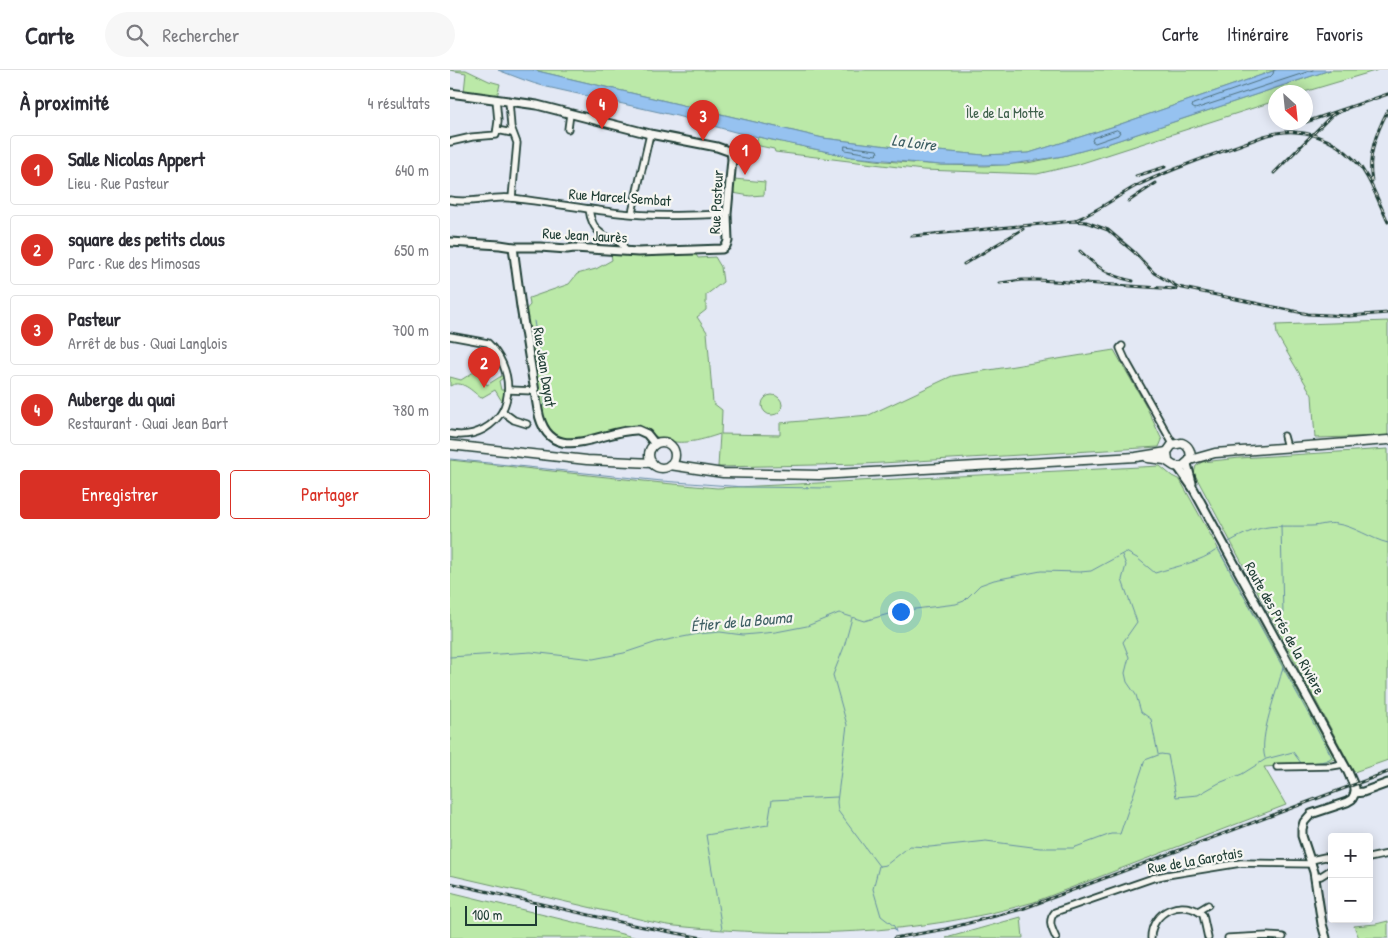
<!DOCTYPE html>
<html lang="fr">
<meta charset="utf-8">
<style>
:root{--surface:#fff;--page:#f7f7f7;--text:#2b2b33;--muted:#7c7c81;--line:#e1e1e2;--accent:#d93025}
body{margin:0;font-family:"Patrick Hand",sans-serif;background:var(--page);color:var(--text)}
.controls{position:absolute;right:15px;bottom:15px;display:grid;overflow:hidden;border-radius:5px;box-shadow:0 2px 12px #0003}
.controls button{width:45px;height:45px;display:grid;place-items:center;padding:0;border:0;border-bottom:1px solid var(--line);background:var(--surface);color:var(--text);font:25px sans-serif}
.compass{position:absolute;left:818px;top:15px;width:45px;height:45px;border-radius:50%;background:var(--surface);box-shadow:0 2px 12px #0003;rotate:153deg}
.scale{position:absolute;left:15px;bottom:12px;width:72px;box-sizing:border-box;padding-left:5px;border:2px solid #1f3d34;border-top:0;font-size:14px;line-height:18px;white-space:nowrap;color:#1f3d34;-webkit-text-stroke:4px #f6f6f2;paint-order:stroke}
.you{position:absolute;left:450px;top:541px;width:18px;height:18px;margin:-12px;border:4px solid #fff;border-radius:50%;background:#1a73e8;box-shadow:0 0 0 8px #1a73e833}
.badge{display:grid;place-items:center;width:32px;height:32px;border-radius:50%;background:var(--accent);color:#fff;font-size:16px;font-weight:700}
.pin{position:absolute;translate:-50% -41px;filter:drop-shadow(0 1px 2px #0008)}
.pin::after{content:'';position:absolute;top:26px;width:18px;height:15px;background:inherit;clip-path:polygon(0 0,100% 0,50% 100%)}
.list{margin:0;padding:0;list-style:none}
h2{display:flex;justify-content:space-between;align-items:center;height:65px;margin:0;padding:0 20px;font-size:21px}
h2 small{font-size:16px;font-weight:400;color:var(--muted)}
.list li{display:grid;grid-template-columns:32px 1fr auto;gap:15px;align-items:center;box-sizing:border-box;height:70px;margin:0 10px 10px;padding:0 10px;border:1px solid var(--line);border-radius:5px}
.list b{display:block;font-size:19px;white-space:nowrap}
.list p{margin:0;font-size:16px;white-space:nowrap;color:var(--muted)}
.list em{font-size:16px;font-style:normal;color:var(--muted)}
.actions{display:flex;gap:10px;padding:15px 20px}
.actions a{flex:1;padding:11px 0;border:1px solid var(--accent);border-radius:5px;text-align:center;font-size:18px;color:var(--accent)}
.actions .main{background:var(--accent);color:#fff}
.icon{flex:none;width:28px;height:28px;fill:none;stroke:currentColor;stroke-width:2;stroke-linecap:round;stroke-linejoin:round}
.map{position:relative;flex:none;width:938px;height:868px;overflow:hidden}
header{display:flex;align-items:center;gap:30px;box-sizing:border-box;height:70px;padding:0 25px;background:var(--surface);border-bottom:1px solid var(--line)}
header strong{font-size:24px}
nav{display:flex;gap:28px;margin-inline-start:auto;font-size:18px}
.search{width:350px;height:45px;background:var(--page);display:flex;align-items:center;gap:12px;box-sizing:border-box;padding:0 18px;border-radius:28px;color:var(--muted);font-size:19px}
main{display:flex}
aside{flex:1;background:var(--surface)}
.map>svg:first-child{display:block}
</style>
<header>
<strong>Carte</strong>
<div class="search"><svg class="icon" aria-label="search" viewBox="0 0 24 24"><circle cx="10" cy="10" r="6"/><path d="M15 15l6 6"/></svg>Rechercher</div>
<nav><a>Carte</a><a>Itinéraire</a><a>Favoris</a></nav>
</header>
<main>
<aside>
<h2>À proximité<small>4 résultats</small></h2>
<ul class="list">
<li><span class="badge">1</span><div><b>Salle Nicolas Appert</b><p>Lieu · Rue Pasteur</p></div><em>640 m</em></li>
<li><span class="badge">2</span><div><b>square des petits clous</b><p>Parc · Rue des Mimosas</p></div><em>650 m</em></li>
<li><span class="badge">3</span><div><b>Pasteur</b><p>Arrêt de bus · Quai Langlois</p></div><em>700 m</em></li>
<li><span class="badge">4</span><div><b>Auberge du quai</b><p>Restaurant · Quai Jean Bart</p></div><em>780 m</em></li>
</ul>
<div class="actions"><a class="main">Enregistrer</a><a>Partager</a></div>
</aside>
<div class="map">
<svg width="938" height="868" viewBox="0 0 938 868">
<rect width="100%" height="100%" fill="#e3e8f4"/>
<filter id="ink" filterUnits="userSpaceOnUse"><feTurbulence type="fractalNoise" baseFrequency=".02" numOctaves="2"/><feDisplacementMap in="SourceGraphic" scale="10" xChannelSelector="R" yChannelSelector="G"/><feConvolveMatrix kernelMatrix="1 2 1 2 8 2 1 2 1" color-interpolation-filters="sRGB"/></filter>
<g filter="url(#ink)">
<g fill="#bbe9a8" stroke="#6d936e">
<path d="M0,0H16L39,11L50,14L47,27L14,22L16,3Z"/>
<path d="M83,0H826L668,55L579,83L534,85L453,78L373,68Z"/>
<path d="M880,0H928L854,22H826L825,31L626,95L587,104L473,100L325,82L324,79L305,75L308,67L402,87L434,91L491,95L535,96L577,93L613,86L657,74Z"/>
<path d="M284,109L315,112L314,125L300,126L283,123Z"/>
<path d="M245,183L248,188L265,187L271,197L273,212L256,225V240L247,247L257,262L263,333L272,340L271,364L330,365V353L419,345L502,306L664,280L695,334L712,370L709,377L414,394L268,397L270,364C249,371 228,377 207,367C200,364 198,358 190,357C183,356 175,359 168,361C147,366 115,380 99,360C96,356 94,351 91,346L74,242L80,235L79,228L119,214L127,204L146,199L162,190L161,184Z"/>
<path d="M938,251V366L865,368L862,325L827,265L826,255Z"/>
<path d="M27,300L37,315L53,305V308L49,311L51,320H55L53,333L45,320L31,328C22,321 12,309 0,316V307L11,310Z"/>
<circle cx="322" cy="335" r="10"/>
<path d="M938,379V690L904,702L744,403L746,396L752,392L790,388Z"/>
<path d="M0,390L212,413L267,418L710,396L722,406L730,410L885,689L871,693L814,697L836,735L584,832C467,866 347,868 225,856C200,853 176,845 151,840C101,828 50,817 0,805Z"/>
<path d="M0,822L168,863L187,868H0Z"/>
<path d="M571,847L573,868H496Z"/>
<path d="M938,851V868H909L904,856L926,854Z"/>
</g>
<path fill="#96c2f0" stroke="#668da5" d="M48,0H83L373,68L453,78L534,85L579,83L668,55L826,0H880L657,74L613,86L556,95H491L402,87L285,62L227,46L97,17C80,13 64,6 48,0Z"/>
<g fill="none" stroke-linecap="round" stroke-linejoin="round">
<g stroke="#4f727f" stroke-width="1">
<path d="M824,0L823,4L820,7L743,34L742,37L745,39L863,0"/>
<path d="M667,60L670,62L668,65L645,73L642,71L643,68Z"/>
<path d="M395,76L427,80L428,83L426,85L395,80Z"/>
</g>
<g stroke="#668da5" stroke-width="1">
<path d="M84,251L93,305L95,337"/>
<path d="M0,389L212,411L294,417L380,418"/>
<path d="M831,455L833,545"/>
<path d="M779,472C814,452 823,457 861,456C870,456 878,452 887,454C904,456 921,469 938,473"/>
<path d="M672,485L676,495L672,510L687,552L673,572L679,587L675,603L677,612L686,625L691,642L701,649L708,684"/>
<path d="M402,548L394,577L383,605L397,655L387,732L388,741L429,796"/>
<path d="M0,587L81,582L143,589L174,583L207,572L248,564L270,562L293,565L326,562L357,556L389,543L414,551L449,541L506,534L514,531L530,515L544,510L591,501L630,502L641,501L676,482L687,488L705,503C727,496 749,493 768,479L882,687C875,694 860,692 851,693L843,682L816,689L792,704L769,713L748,725L726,727L718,685L711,684L695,690L670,764H661L623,778H590L536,771L480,777L460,776L436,795L429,796L423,819L431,846L444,856L446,862"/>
<path d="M815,688C808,667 828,620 833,597"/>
<path d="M272,859L256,765L318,755L322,730L387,727"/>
</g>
<defs>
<g id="minor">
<path d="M59,31L61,57L67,73L62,128"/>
<path d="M118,59L120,44"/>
<path d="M47,60L62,63"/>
<path d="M0,72L22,67L46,65L48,51L46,29"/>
<path d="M0,130C21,134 40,126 61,128C97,132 134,139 170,143C205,147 242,145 277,144"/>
<path d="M139,139C140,148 144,159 152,164C160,170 172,169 175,180"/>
<path d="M182,143L200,64"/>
<path d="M0,266L38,273C63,297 67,340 34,359C23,365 12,366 0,364"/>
<path d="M672,276L670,278L675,289L723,374"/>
<path d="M59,320L85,321"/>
<path d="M53,342L64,350L77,354"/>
<path d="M834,366L837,377"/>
<path d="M827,697L882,696L894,694"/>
<path d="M919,788L938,784"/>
<path d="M861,790L875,787L882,789"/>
<path d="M865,807L871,806L882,799"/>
<path d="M748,841L758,835"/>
<path d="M606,868C602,859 597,851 605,842L703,808L717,805L791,793L862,794"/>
<path d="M701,868C701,841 733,827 753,845L758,868"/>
<path d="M778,868L817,866L833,867"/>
</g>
<g id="tertiary">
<path d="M0,23L87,35L200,64L267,77L281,82L282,89L277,144L278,171L276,176L272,179L188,182L124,178L117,179L90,177H63L50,175L0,172"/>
<path d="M63,177L71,237L88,340C99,401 154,358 188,360L197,364L205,374"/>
<path d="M737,394L742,413"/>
<path d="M728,397L743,418L898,702L905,718V723"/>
<path d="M905,723L913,722L938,713"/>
<path d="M876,868L872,854L864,802L852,766V759L854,752L861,744L897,732L902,729L905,723"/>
</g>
<g id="secondary">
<circle cx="212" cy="385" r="13"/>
<path d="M0,375L137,390L202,393"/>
<path d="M698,388L715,390L724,396L732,397L740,390C742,382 739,376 732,373L722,375L717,382L718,391"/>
<path d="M740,390L765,383L938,370"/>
<path d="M220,395L273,403L369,405L686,387L717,382"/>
</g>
</defs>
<use href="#minor" stroke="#1f3d34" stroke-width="9"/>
<use href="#tertiary" stroke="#1f3d34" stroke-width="11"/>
<use href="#secondary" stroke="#1f3d34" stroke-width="11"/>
<use href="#minor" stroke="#f6f6f2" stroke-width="5.5"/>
<use href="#tertiary" stroke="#f6f6f2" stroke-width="7"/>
<use href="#secondary" stroke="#f6f6f2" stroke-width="8"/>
<defs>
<g id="rail">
<path d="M856,52L938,24"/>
<path d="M824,103L882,45L896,39"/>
<path d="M686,106L715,97"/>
<path d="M922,112C917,86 926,63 938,40"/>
<path d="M679,131L706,113"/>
<path d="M626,150C648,141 666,127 686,116C727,96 772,82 814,66C825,63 834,61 845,62C873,63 904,82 917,107C925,121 931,137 938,152"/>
<path d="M462,166L624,151L636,152L658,160L684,182L704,203L728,217L858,244L899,246L938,243"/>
<path d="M630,181C648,198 659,206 683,211"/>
<path d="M514,194L573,159"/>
<path d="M550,213L572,210H588L726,219"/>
<path d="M0,813L183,855L253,868"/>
<path d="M444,868L496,859L572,839L938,702"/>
</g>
</defs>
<use href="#rail" stroke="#1f3d34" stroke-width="3"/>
<use href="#rail" stroke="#f6f6f2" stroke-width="1" stroke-dasharray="4" stroke-linecap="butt"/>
</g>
</g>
<g text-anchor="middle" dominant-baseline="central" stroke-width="4.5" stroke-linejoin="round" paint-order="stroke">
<g font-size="15" fill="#3e5f4b" stroke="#f6f6f2">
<text x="555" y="42">Île de La Motte</text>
</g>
<g font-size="15" fill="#1f3d34" stroke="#f6f6f2">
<text transform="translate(170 127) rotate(4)">Rue Marcel Sembat</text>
<text transform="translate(266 132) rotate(-87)">Rue Pasteur</text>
<text transform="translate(135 165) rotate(3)">Rue Jean Jaurès</text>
<text transform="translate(95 297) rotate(81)">Rue Jean Dayat</text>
<text transform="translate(835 558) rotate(61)">Route des Prés de la Rivière</text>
<text transform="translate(745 790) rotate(-10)">Rue de la Garotais</text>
</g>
<g font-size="16" font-style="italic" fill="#3d5e63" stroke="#f6f6f2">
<text transform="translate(464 72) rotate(7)">La Loire</text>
<text transform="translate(291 551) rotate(-5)">Étier de la Bouma</text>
</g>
</g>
</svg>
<div class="controls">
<button>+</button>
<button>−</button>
</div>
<svg class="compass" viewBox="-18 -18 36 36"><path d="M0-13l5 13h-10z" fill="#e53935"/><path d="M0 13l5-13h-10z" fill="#7c7c81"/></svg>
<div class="scale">100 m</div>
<div class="you"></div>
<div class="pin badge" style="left:295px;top:105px">1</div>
<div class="pin badge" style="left:34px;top:318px">2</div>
<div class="pin badge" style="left:253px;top:71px">3</div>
<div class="pin badge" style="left:152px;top:59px">4</div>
</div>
</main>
